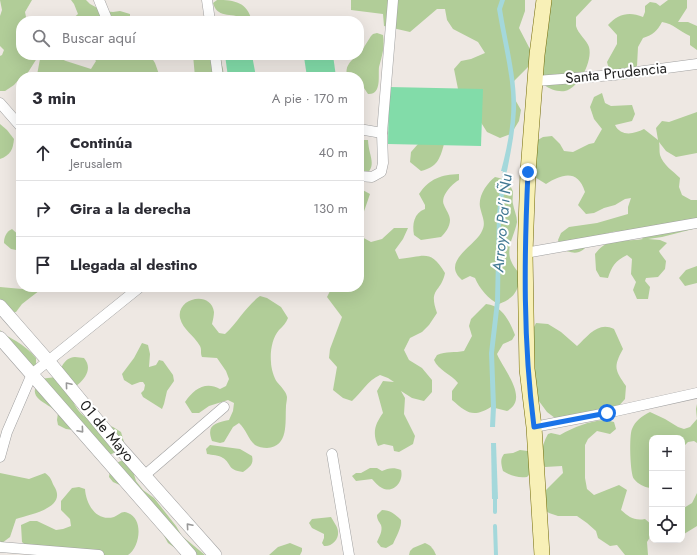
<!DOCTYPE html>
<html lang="es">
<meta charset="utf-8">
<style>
:root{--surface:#fff;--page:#f7f7f7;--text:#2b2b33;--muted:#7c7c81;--line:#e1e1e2}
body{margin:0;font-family:Jost,sans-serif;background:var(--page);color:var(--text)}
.controls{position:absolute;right:12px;bottom:12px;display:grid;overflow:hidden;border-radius:8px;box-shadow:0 4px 16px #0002}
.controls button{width:36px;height:36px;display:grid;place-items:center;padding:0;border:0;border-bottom:1px solid var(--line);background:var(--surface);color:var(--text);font:20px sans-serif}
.stop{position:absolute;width:12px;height:12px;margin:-9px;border:3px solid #1a73e8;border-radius:50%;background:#fff}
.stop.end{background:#1a73e8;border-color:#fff;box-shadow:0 1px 4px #0008}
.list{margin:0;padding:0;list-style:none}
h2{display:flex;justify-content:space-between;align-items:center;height:52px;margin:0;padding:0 16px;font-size:17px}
h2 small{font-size:13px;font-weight:400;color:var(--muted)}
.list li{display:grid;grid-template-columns:26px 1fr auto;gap:12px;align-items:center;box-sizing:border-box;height:56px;padding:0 16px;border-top:1px solid var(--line)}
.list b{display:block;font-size:15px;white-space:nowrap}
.list p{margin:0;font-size:13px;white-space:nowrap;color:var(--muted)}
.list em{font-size:13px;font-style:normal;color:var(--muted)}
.icon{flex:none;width:22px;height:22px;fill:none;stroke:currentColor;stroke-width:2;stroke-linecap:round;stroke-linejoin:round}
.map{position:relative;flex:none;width:697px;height:555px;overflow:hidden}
.search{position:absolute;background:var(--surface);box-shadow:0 4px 16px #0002;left:16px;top:16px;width:348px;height:44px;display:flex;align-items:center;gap:10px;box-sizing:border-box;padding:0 14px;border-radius:16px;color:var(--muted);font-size:15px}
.panel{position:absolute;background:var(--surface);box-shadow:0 4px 16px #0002;left:16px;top:72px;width:348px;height:220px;border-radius:16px}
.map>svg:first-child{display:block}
</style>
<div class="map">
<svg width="697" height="555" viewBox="0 0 697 555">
<rect width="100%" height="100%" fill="#eee8e3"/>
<g fill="#b1cd98">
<path d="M0,0H32L25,12L26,17L32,21H21V55H39L27,74L21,77L14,85L5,91H0V56L2,55L4,50L0,46V16L2,10Z"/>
<path d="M71,0H86L90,4L103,11L113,12L120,11L130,14V21H70L78,14L74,4Z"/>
<path d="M217,0C235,0 247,2 252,21H244C235,10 218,21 213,3Z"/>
<path d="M351,0H525V11L519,28L532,53L528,67L514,81L513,96L521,110L519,121L511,134L500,138L487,132L463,94L458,89L454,69L461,61L471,59L485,53L478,42L453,29L447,20L445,9H437L410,32L384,26L383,14L351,10Z"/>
<path d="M544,0H592L576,17C576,20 576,23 576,26C578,34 587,40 589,47C593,61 579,88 565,91C557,92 550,89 544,85L541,73Z"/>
<path d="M668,0H687V8L678,22H688L697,26V50L690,45V36C679,31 674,24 662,22C657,31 653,35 643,38L638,47L637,66L630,78L622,80C614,75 609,71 607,62L617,44V35L608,25C618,14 629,11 643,17L645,12V6L650,2L656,3L660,6Z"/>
<path d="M377,33L383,35C385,47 382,56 379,67C378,76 382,95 368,94L362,85L359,83V77H347C345,66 349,63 357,55H359L371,36L373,34Z"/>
<path d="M52,55L66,61L91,69L96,61L91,55H150L155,63L160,77H39L37,75L40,59Z"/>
<path d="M193,55H221C220,63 225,70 223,77H195Z"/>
<path d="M602,93L605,103L611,106L632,105L635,114L632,121L615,125C621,137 634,134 644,129L658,140L656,128L662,121L669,122L697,112V153L676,157L666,151L659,142C660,147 659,151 660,155C663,165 673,171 680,178L679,187L682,195L691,200H697V228L662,237L648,239L660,240L667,243L659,251L660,253L666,261L665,269L658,277L646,278L645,281L650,287L648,299H637L633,290L636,282L631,274L632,259L627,255C615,261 612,266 608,278L600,277L596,270L595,254C611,234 621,243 643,239C628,227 609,230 594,240C589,243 585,250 579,252C573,254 567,251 561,249L558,240L561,233L569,227L597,223L628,214V207L631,198L625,199L615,205L604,208L594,213L586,214L578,205L585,192C578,169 562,174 546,184L533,176L536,141L543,137L552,136L560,144L564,151L573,152L589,144L594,143L602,129L594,119L590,107L594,97Z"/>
<path d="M0,124L7,130L14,139C13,149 11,155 0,159Z"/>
<path d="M360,140H368C369,160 380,166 359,181V142Z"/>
<path d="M418,144H444C440,159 437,167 421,171L410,162L411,152Z"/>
<path d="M459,174V180C452,184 440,196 444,205C446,210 450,215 450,220C450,227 445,233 441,237L421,240L414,235C412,224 414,213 425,209V205L419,194C430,178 441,175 459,174Z"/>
<path d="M495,177C503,178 511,184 513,192C513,196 512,200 513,204C514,210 517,216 517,222C515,234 507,245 510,258C512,265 517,271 522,276C516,292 516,297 499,304C489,300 479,288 475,278L470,276L462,280C441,262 473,247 481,233C487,223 482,217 480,207C478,196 487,183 495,177Z"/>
<path d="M359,188L370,194L360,223V236L371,242L382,239L394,228H408L403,239L395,250L399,259C424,257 430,248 445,273C441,293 428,288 437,313L429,325L422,332L410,338L404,350L409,360L422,368L432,380V392L424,401L412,398L401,391L405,398L404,414L415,436L413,444L399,452L394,451L393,446L384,444L378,446C372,433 375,424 383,413L377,391L383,381L394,382L388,378L380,375C367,381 362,392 352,401L343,398L333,390L337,367L329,358L330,349L342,317L327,297L332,287H359Z"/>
<path d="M12,229L21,237V251L11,249L4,243C4,237 6,232 12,229Z"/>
<path d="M697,266V283L685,286L679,278L686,270Z"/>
<path d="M0,287L22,289L25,287H44L22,304L16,312L7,314L0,308Z"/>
<path d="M260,296L267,298L281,307L288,318C286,323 283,326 279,330C272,338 270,352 271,362C271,368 274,378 277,382C281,387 286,391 287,397C287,400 286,404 286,406C285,422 289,447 267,448C263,448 258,447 255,445C248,439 246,429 239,423L233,427L224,442L220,443L212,441C206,425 215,423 229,420L233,411L234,403L228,400L209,406L199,413H192L185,402C194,389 205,381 220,389L226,386L229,379L226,371L217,358L202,357C200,353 202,350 200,346C194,335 183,330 180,318C176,298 211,290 214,312C214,315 213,320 212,324L219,333L225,334C238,322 246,306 260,296Z"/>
<path d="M486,304C502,305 510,322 515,335L512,340L503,344L497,354C503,369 530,399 507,411L491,407C473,418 467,413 452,400V391L458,383C451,374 438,370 434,360L437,355C446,351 455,353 464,351L472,336L469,326L471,319Z"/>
<path d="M536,323L548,324L561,332L577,346C588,336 598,321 614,329L623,349C613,367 615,370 626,386L625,399L616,409L574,416L555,418L547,412L533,393L530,335Z"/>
<path d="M0,330C5,336 10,337 16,341C24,346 30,351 36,358V368C25,363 8,358 0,348Z"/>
<path d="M142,343L148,345L150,354L149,367L156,365L159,360L163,361L173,375L174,381L167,391L164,404L162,409L143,397L141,393L144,390L145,385L143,382H140L132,385L124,380L122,374L134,358Z"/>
<path d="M75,357L84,358C95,371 81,383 70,391C72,400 76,410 84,416L113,427L121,432L124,442C116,454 111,455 97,459L73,430L66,429L58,425L57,420L58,413C46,401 25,399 40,379L56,377C62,368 63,358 75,357Z"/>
<path d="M697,404V443L694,441L688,442L682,448V438H652V493L650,488C644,487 638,484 634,479C630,474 629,435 632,429C635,421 642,416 650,412L665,419L678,427L684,429L690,427L697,419L696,409Z"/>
<path d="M605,420L614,422L616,429L610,434L597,431L588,439L585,445V478L587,489L594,495L619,485L627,490L621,510C629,517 634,521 645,519L652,525V534L647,542L648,555H625L617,545L610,546L598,538L596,531L587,523L577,516H558L549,513L543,508L542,498L546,490L563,473L562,466L545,467C539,456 542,445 548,434L551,433L560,435C574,427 589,421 605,420Z"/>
<path d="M210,445L240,449L252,456C254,464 250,467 243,472C227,470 232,464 223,458C219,455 212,455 207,454L206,449Z"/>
<path d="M520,450L535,452L537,467L527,477C518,478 511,476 503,471C501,464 500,459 504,454L513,453Z"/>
<path d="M125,460L132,468L136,481L143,490L154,498L176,526L182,536L205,555H185L168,543L158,525L122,486L113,482L109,477C110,466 115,462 125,460Z"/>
<path d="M370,468H377L382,471C388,468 394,467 401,470C404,481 394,494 382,488C378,486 375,482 372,479L356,481L352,476L356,473H361Z"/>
<path d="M0,473L29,479L45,473C51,477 51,480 54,486C68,508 31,514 16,519L10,537L2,543L0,541Z"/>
<path d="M79,487L85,489C86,504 96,522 114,517C119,515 122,510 128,513C144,519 140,547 128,555H96L30,549L22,542L21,525L30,521H37L56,530L63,529L71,526L70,519L61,510V501L72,488Z"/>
<path d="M697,493V526L684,534L682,532V509L692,503Z"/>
<path d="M382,510C390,510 395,514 401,520C402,527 396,537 393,544L386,548L381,547L377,542C379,537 383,531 381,525C379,521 377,520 377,515Z"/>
<path d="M331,517C333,521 338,527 338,532C339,540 331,547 324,546L322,543L324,538V534L312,528L309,523L312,519Z"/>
<path d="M290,543L302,548V551L300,555H269L278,547Z"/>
<path d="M425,543C431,545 434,550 436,555H409L410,551L413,548Z"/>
</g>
<g fill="#82dca9">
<path d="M225,55H252L256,77H228Z"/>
<path d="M317,55H333L336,77H307L304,57Z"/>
<path d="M389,87L483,89L481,146L388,144Z"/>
</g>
<g fill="#a4d8db">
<path d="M500,0H505L502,9C507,42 517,76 516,110C515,130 511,151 507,171H501C509,142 514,112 510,82C507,58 501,33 497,9Z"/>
<path d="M501,179L506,180L501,215L500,301L494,353L496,407L495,427H490L491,406L489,353L495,302L497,214Z"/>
<path d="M491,443H496L498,499H492Z"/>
</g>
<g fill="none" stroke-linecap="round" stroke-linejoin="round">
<g stroke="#a4d8db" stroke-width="4">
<path d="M504,185L505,166"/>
<path d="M495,495V512"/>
<path d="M495,526L496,555"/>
</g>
<defs>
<g id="minor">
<path d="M99,0L106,17"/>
<path d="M207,0L210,21"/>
<path d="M215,55L218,77"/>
<path d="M536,81L614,75L697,64"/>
<path d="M0,103L21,127"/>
<path d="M359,129L382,133"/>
<path d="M359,176L372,177L381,172L383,163L382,133L393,0"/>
<path d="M525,253L697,223"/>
<path d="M534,427L607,413L697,393"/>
<path d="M332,454L349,555"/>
<path d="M0,457L7,432L32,374L140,287"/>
<path d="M145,475L224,407"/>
<path d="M0,547L99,555"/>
</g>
<g id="tertiary">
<path d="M0,306L49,362L119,447L215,555"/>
<path d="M0,338L190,555"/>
</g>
<path id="secondary" d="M542,555L534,427L527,369L525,253L528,172L537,55L544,0"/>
</defs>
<use href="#minor" stroke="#a1a1a1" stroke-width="11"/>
<use href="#tertiary" stroke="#a1a1a1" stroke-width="14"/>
<use href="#secondary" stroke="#716a07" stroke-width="16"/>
<use href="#minor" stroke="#fff" stroke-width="10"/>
<use href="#tertiary" stroke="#fff" stroke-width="13"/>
<use href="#secondary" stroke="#f8f0b7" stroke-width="15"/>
</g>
<defs><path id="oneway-chevron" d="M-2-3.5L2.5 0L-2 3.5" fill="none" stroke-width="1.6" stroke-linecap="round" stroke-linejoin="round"/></defs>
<g stroke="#999">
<use href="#oneway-chevron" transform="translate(68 385) rotate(-130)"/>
<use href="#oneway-chevron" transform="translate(81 430) rotate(49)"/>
<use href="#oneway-chevron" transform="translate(189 526) rotate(-131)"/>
</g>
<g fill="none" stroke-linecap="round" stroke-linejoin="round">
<path stroke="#1a73e8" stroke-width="5" d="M528,172C524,258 523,341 534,427L607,413"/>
</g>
<g text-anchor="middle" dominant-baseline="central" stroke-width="4" stroke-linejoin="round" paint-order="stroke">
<g font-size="15" fill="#1d1d1d" stroke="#fff">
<text transform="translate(616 73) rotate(-6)">Santa Prudencia</text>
<text transform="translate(107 431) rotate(50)">01 de Mayo</text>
</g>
<g font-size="16" font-style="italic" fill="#427993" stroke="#fff">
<text transform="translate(502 223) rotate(-85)">Arroyo Pa'i Ñu</text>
</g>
</g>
</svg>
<div class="controls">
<button>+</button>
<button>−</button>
<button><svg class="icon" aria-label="locate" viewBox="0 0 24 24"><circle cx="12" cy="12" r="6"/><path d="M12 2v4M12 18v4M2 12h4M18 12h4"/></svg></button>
</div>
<div class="stop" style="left:607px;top:413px"></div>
<div class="stop end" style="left:528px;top:172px"></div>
<div class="search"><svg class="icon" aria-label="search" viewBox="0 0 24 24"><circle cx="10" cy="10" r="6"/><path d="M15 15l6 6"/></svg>Buscar aquí</div>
<section class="panel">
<h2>3 min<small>A pie · 170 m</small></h2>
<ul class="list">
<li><svg class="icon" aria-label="ahead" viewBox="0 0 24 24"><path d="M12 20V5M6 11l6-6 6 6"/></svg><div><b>Continúa</b><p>Jerusalem</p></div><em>40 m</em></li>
<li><svg class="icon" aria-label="right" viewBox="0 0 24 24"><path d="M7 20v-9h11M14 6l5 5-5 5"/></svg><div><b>Gira a la derecha</b></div><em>130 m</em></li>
<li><svg class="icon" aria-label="arrive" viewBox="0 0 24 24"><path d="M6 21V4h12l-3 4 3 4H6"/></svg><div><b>Llegada al destino</b></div></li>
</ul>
</section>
</div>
